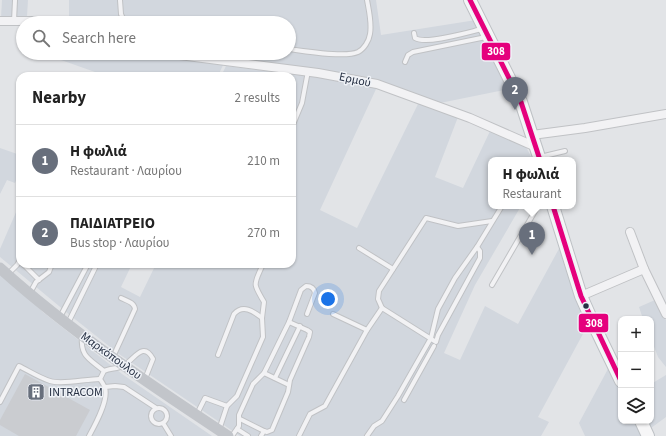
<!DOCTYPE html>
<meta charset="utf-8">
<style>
:root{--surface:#fff;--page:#f6f6f6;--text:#222;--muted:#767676;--line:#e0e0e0;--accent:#686f7c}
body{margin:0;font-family:"Source Sans 3",sans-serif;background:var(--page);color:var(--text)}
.controls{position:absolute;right:12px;bottom:12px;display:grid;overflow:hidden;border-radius:8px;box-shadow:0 1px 3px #0004}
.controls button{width:36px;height:36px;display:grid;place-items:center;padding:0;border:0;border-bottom:1px solid var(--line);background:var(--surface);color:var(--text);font:20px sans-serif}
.you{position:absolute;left:328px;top:299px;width:14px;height:14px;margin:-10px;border:3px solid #fff;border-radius:50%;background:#1a73e8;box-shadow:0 0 0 6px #1a73e833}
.badge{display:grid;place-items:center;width:26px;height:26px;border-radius:50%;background:var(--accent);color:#fff;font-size:13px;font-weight:700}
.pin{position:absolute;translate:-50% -33px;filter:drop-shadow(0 1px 2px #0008)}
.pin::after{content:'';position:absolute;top:21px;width:14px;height:12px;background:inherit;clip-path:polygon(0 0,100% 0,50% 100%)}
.popup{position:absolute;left:488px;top:157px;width:88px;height:52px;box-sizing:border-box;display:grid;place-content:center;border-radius:8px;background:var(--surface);filter:drop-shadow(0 1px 3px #0005);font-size:13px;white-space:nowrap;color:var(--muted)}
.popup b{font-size:15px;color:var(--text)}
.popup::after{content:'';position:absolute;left:50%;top:100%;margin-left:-8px;border:8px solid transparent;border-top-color:var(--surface)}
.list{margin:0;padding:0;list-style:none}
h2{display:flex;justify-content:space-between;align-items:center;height:52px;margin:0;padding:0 16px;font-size:17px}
h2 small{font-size:13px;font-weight:400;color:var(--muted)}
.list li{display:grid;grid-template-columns:26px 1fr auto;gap:12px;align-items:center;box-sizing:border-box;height:72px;padding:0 16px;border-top:1px solid var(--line)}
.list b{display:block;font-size:15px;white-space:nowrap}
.list p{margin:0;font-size:13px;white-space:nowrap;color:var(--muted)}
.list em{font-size:13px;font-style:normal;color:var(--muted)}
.icon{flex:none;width:22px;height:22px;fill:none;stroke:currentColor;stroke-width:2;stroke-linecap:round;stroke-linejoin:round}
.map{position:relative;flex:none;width:666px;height:436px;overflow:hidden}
.search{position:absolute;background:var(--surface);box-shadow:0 1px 3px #0004;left:16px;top:16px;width:280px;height:44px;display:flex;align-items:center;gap:10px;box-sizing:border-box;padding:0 14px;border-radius:22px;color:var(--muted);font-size:15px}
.panel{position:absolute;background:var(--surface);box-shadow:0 1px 3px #0004;left:16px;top:72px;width:280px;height:196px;border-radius:12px}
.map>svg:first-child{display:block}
</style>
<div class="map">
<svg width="666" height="436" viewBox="0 0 666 436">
<rect width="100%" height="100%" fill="#e2e4e7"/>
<g fill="#d2d7de">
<path d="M2,0H28L27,16L1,18Z"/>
<path d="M69,0H376L381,35L476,20L509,89L440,103L359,77L206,53H289V23H80L69,19Z"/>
<path d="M64,53H129L223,65L218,76H93L95,72L61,60Z"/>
<path d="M226,66L332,79L377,87L320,210L357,228L419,102L458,117L435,177L463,188L491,129L518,141V144L526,147L533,160H491V206H521L475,285L444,353L460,360L485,306L518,324L561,245L590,325L584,332L538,417L549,422L541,436H240L119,354L71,316L0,257V249L20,203V264H132L121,287L140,297L156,264H292V76H221Z"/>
<path d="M0,148L20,155V171L15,183L7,180L0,194Z"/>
<path d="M0,273L44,313L122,374L212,436H0Z"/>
<path d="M655,300L666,320V367L658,357L651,339V319H643L639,307Z"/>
<path d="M609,367L621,392V421H635L642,436H585L579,423Z"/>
<path d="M666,375V417L651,428L648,421H651V384Z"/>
</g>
<path fill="#caccd0" d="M25,374L90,410L76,436H19L0,425V420Z"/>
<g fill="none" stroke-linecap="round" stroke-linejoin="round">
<defs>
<g id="lane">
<path d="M120,0L121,14L124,21L131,23"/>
<path d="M14,21L15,0"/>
<path d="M414,33L415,38C426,45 469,32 482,29"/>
<path d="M289,49C304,51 345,58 358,52C364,49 369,41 370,34C372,23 369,11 367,0"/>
<path d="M405,62L408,55L413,52L486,37"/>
<path d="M279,76L282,68"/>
<path d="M292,127L302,103L308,71"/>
<path d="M540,157L565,151"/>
<path d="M359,248L393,269"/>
<path d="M23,264L39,280"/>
<path d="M9,273L17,265L20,260"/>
<path d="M492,285L538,206"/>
<path d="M30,293L36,282L49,272L52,264"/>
<path d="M382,308L378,299L379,291L426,218L458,226L492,221"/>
<path d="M333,314L367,330"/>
<path d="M60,317L88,264"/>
<path d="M289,322L301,290L306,286C311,286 314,288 315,293L307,314"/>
<path d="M68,323L97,264"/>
<path d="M82,336C80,357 90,359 104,371"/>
<path d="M218,355L234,314C243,304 253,311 262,318"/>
<path d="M113,357L135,309C134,302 127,301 121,298"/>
<path d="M264,373L289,385"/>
<path d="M275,378L300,326"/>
<path d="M100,379L104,371C110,368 117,369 123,366C134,360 143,340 153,359L145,379"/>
<path d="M105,387L115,386L124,387L156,408"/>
<path d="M404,400L434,346"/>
<path d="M0,402L19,366C29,371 40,378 50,381C62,385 86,379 100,379"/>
<circle cx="159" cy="416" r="8"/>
<path d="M197,414L205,398L227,406"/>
<path d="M240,419L264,431"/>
<path d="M163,423L171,436"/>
<path d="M237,429L248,436"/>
<path d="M219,430L227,406L237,396L263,337L262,318L264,302C252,282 254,285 263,264"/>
<path d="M89,436C95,425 109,400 105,388C104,385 102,382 100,379"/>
<path d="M232,436L239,426V415L253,384L264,373L289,322L307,330L310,332L309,337L290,380L288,392L272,430L267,432L264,431L261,436"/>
<path d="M299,436L310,414L325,406L367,330L382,308L436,342L438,335L480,258V251L477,247"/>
<path d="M367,436L374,426L382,421L398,396L431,338L438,309L455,278L477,247L502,206"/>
</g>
<g id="street">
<path d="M0,21H45L57,23"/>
<path d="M164,53L318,73L377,84L470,118L536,147"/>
<path d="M532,135L585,128L666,114"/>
<path d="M644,269L666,314"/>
<path d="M581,296L644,269L630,232"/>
</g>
<g id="primary">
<path d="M470,0L521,102L540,160"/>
<path d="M553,206L581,296L594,325L621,381"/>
<path d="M641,421L648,436"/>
</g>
</defs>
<use href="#lane" stroke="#c0c2c5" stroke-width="6"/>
<use href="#street" stroke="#c0c2c5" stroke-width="10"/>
<use href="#primary" stroke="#bdc1c5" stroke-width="14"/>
<use href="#lane" stroke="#f2f2f4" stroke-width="4"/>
<use href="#street" stroke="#f2f2f4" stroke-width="8"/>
<path stroke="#c2c5ca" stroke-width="11" d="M0,268C70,331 149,384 228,436"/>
<use href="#primary" stroke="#f6f6f7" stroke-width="12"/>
<defs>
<g id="bus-1">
<path d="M470,0L521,102L540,160"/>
<path d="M553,206L581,296L621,381"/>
</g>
</defs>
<use href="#bus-1" stroke="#eff2f7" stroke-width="8"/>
<use href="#bus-1" stroke="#e5007d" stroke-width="5"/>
</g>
<defs>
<symbol id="building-square" viewBox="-11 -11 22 22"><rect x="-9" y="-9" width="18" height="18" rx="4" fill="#686f7c" stroke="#eff2f7"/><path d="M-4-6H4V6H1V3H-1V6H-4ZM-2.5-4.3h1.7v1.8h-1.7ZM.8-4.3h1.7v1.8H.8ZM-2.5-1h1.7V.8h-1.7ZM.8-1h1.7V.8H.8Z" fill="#fff"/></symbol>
</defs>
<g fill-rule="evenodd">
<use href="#building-square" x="26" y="382" width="20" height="20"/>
</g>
<circle fill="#263043" stroke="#eff2f7" stroke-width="1.5" cx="586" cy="306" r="3.5"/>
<g text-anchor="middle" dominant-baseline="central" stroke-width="3" stroke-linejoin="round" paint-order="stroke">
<g font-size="12" fill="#263043" stroke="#eff2f7">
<text transform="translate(355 80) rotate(12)">Ερμού</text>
<text transform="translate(111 356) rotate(36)">Μαρκόπουλου</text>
</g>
<g font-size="12" fill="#263043" stroke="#eff2f7" text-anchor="start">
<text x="49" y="392">INTRACOM</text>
</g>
</g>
<g stroke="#eff2f7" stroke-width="1.5">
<rect x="481" y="42" width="30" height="19" rx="4" fill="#e5007d"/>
<rect x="578" y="313" width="31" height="20" rx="4" fill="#e5007d"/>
</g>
<g font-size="11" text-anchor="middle" font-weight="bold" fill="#fff">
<text x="496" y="55">308</text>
<text x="594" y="327">308</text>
</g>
</svg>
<div class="controls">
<button>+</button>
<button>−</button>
<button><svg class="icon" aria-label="layers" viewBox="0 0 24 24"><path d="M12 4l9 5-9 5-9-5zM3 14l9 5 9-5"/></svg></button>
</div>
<div class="you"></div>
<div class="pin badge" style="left:532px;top:255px">1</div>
<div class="popup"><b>Η φωλιά</b>Restaurant</div>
<div class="pin badge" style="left:515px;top:110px">2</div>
<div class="search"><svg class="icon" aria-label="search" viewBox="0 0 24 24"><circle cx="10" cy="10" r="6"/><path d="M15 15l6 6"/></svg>Search here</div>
<section class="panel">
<h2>Nearby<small>2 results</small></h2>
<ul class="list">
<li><span class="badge">1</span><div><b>Η φωλιά</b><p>Restaurant · Λαυρίου</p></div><em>210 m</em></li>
<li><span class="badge">2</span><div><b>ΠΑΙΔΙΑΤΡΕΙΟ</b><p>Bus stop · Λαυρίου</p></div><em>270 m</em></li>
</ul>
</section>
</div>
